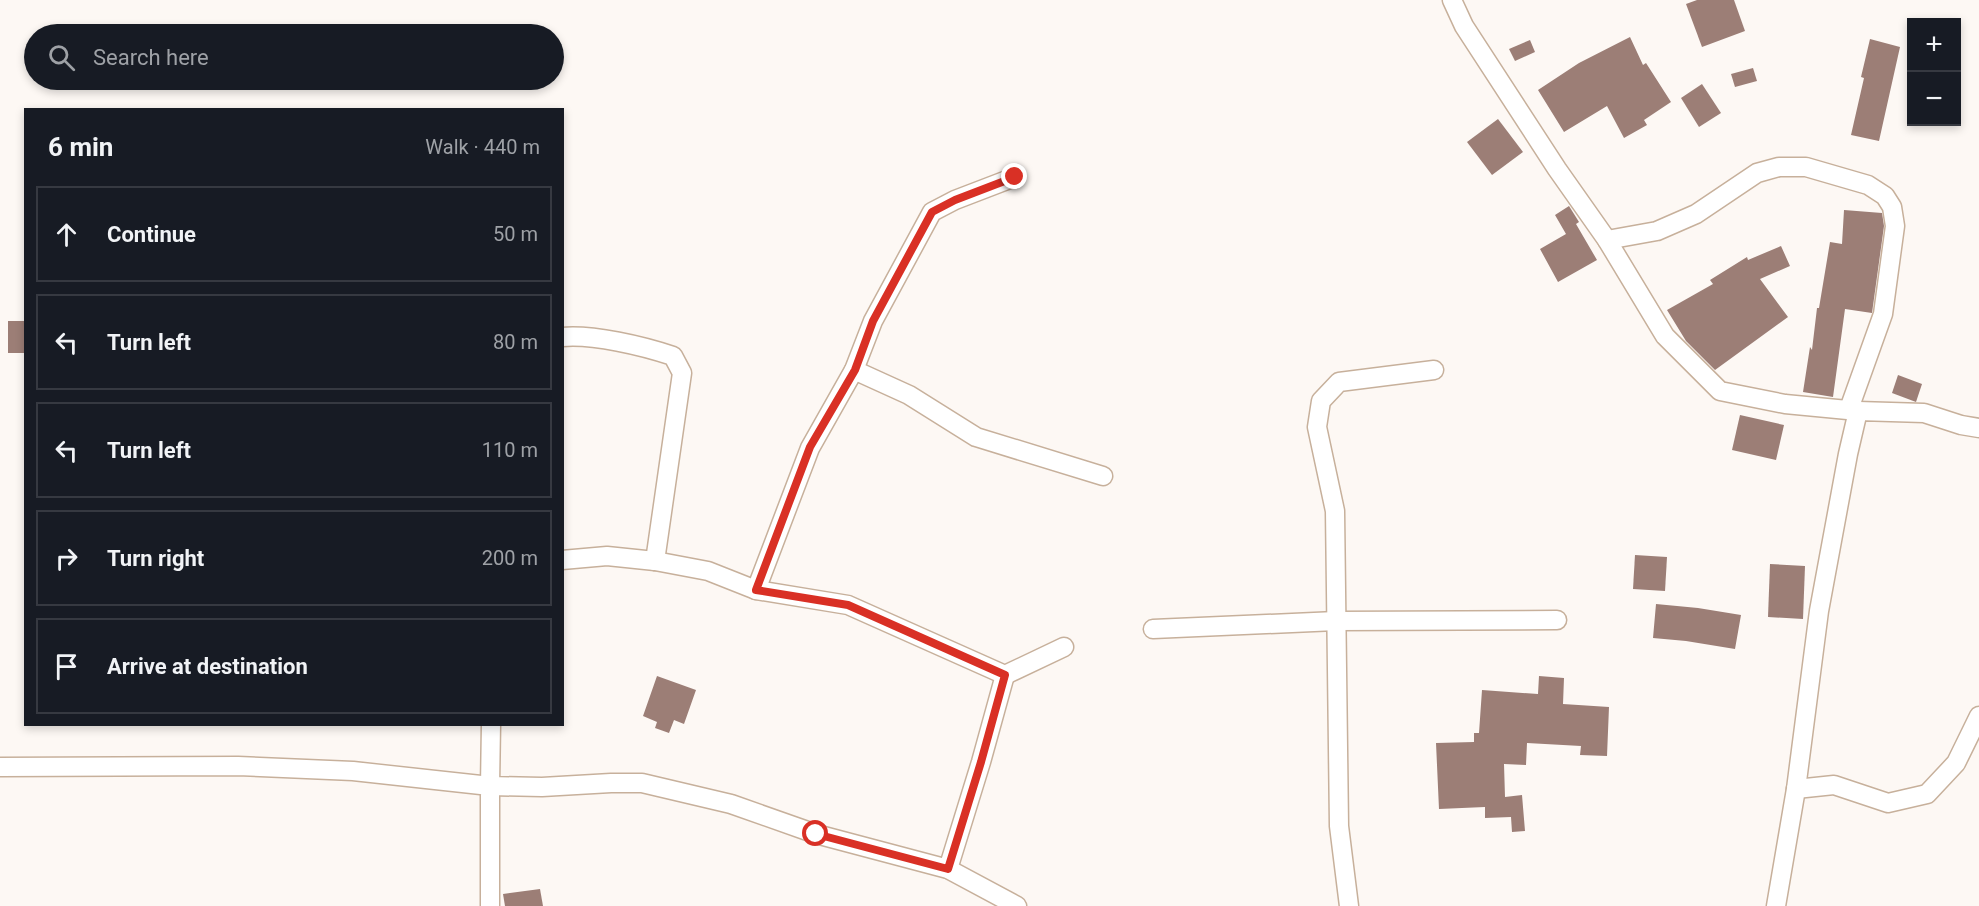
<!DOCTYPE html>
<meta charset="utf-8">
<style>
:root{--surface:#171b24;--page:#20242c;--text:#f1f3f6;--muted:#9ea1a6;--line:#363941}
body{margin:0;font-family:Roboto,sans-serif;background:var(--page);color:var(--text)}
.controls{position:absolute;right:18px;top:18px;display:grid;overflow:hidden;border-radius:0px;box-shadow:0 3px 9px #0003}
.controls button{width:54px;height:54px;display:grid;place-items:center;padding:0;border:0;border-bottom:2px solid var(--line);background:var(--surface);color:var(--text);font:30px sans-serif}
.stop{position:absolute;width:18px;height:18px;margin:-14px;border:4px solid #d93025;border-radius:50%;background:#fff}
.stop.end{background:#d93025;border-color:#fff;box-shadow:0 2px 6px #0008}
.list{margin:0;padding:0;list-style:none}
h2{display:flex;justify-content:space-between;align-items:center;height:78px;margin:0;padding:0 24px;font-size:26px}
h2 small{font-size:20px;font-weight:400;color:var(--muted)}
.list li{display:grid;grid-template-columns:39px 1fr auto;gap:18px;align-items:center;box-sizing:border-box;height:96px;margin:0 12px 12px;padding:0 12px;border:2px solid var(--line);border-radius:0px}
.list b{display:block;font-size:22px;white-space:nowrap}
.list em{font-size:20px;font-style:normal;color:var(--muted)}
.icon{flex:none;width:33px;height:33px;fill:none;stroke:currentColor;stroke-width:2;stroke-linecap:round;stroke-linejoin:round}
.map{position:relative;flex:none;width:1979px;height:906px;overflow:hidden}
.search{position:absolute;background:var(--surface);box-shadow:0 3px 9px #0003;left:24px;top:24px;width:540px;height:66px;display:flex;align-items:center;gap:15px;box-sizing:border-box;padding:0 21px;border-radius:33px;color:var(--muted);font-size:22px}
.panel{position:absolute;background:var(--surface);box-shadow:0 3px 9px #0003;left:24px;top:108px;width:540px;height:618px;border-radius:0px}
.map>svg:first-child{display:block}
</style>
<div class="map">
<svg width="1979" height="906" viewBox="0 0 1979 906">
<rect width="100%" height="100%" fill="#fdf8f4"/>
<g fill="#9c7e76">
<path d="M1697,0H1734L1745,31L1702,47L1686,4Z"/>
<path d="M1630,37L1643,65L1646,63L1671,102L1644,120L1647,125L1624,138L1607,106L1564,132L1538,90L1579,63Z"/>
<path d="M1870,39L1900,47L1879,141L1851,135L1864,78L1861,77Z"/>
<path d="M1530,40L1535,52L1515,61L1509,49Z"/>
<path d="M1753,68L1757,81L1735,87L1731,74Z"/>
<path d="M1702,84L1721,113L1699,127L1681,98Z"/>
<path d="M1498,119L1523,152L1492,175L1467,142Z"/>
<path d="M1569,206L1579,222L1576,224L1597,260L1558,282L1540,249L1566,234L1555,215Z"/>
<path d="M1844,210L1882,213L1884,226L1872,313L1845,309L1833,397L1803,392L1810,347L1812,350L1817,308H1819L1830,242L1842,244Z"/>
<path d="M1781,246L1790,266L1760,279L1788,317L1715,370L1686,341L1667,310L1713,284L1710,280L1747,257L1748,260Z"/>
<rect x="8" y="321" width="18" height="32"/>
<path d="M1898,375L1922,384L1916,402L1892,393Z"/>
<path d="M1740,415L1784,425L1776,460L1732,450Z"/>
<path d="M1635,555L1667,557L1665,591L1633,589Z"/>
<path d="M1770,564L1805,566L1803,619L1768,617Z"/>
<path d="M1656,604L1698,608L1741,615L1735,649L1686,641L1653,638Z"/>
<path d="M657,676L696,690L684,724L674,720L669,733L655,728L657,722L643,716Z"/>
<path d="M1539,676L1564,678L1563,704L1609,707L1607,756L1580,755L1581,746L1527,743L1526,765L1504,764L1505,797L1522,795L1525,831L1512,832L1511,817L1485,818V807L1439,809L1436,743L1474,742V733H1479L1482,690L1538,694Z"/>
<path d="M540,889L543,906H505L503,894Z"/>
</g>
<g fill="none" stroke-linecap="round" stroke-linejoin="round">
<defs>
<g id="street">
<path d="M1452,0L1464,26L1557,169L1607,240L1665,336L1720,391L1785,404L1858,411"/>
<path d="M1607,240L1657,231L1696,214L1757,173L1779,167H1806L1868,185L1885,196L1892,207L1895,226L1883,314L1849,409"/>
<path d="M562,337C593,334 643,346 673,356L682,373L655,561"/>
<path d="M854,370L909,395L976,437L1103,476"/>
<path d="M562,560L607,556L655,561L708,571L756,590L848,605L1005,675L1064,647"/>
<path d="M756,590L810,448L854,370L873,321L932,212L955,200L1015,177"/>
<path d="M1153,629L1336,621L1557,620"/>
<path d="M491,724L490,786L542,787L611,783H642L731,804L816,834L948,869L1017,906"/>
<path d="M0,767L238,766L353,771L490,786V906"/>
<path d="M1796,789L1834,785L1888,803L1927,794L1956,763L1979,716"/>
<path d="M948,869L981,762L1005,675"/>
<path d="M1349,906L1339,826L1335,511L1317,427L1321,401L1339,382L1434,370"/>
<path d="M1776,906L1796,789L1819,611L1848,454L1858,411L1924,413L1961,425L1979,428"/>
</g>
</defs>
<use href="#street" stroke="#c7b09b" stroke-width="21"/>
<use href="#street" stroke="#fff" stroke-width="18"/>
</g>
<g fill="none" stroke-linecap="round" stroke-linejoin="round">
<path stroke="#d93025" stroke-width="8" d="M816,834L948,869L981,762L1005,675L848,605L756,590L810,447L855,370L873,321L932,212L955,200L1015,177"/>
</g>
</svg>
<div class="controls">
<button>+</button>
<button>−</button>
</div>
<div class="stop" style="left:816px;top:834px"></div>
<div class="stop end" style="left:1015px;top:177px"></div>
<div class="search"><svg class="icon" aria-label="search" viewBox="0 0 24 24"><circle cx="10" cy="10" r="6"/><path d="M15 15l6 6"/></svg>Search here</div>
<section class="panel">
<h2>6 min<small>Walk · 440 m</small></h2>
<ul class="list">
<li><svg class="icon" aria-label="ahead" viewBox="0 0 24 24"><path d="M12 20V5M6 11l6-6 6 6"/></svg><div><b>Continue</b></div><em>50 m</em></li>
<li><svg class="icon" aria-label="left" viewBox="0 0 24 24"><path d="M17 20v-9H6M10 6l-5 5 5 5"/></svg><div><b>Turn left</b></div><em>80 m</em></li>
<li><svg class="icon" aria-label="left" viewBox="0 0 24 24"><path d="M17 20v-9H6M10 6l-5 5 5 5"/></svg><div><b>Turn left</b></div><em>110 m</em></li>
<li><svg class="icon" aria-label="right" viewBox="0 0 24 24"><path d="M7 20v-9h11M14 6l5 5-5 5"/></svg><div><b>Turn right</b></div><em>200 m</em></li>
<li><svg class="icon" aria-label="arrive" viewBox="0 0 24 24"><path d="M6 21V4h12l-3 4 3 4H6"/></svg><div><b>Arrive at destination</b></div></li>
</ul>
</section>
</div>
